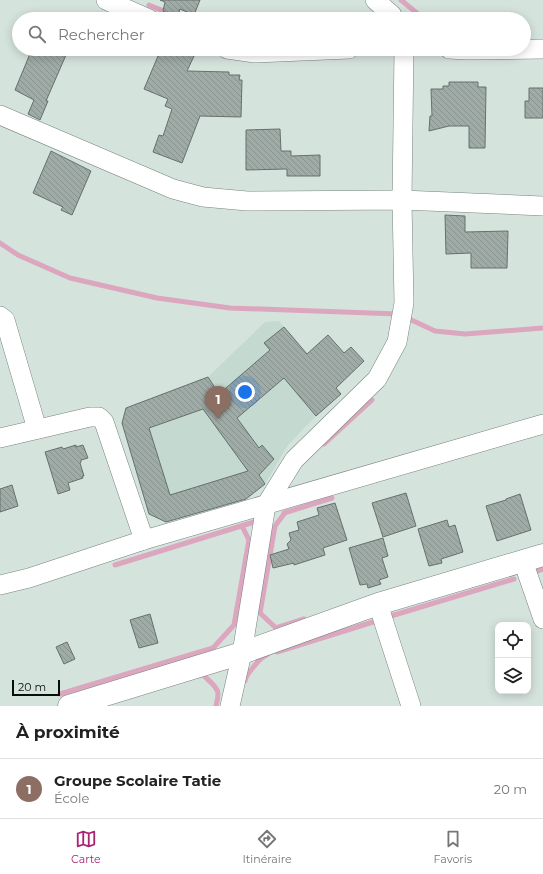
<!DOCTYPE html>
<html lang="fr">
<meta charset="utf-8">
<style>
:root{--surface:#fff;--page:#f6f6f6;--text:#222;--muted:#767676;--line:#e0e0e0;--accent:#a82572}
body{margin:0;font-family:Montserrat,sans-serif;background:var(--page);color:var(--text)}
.controls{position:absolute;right:12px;bottom:12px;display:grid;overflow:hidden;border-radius:8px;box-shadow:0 2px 10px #0003}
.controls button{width:36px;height:36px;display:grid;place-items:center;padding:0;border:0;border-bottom:1px solid var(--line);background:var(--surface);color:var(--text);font:20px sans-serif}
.scale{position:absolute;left:12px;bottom:10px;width:48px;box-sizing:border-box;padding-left:4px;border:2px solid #090e0c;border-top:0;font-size:11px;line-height:14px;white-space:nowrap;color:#090e0c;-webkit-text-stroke:3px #d5e3dd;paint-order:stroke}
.you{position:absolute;left:245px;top:392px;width:14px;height:14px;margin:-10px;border:3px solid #fff;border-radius:50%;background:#1a73e8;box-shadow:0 0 0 6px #1a73e833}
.badge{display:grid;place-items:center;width:26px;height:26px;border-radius:50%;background:var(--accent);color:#fff;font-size:13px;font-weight:700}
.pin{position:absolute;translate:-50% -33px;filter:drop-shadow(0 1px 2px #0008)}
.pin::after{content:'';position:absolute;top:21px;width:14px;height:12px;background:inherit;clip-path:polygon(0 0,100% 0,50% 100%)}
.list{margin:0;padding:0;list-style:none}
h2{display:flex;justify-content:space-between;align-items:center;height:52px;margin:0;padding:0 16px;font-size:17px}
h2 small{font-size:13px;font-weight:400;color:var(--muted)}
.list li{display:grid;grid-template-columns:26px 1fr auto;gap:12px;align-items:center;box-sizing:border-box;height:60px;padding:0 16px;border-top:1px solid var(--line)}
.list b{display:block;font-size:15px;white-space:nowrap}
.list p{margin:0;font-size:13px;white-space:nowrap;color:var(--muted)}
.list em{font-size:13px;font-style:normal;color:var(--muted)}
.icon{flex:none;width:22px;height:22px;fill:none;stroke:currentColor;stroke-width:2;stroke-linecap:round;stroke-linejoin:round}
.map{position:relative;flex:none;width:543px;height:706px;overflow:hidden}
.search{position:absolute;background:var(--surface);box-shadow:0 2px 10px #0003;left:12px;right:12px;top:12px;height:44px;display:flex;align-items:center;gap:10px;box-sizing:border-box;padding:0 14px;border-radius:22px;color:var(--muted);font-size:15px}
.sheet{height:112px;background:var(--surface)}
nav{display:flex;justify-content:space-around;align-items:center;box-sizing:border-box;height:56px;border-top:1px solid var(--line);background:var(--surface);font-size:11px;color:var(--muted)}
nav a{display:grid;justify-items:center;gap:2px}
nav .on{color:var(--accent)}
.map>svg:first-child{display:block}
</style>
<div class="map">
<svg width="543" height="706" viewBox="0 0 543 706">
<defs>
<pattern id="building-back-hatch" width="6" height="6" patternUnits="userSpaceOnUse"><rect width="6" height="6" fill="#9faba6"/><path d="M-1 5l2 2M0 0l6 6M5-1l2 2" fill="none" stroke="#88928e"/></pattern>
</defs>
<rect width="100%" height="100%" fill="#d5e3dd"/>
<path fill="#c4d9d0" d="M279,321L341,394L316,416L288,445L265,484L244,500L166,522L149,514L122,423L126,408L208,377L265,322Z"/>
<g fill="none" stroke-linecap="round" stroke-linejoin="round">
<g stroke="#dba6be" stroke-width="5">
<path d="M401,0L424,19"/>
<path d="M149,5L166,12"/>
<path d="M174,16L181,19"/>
<path d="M0,243L18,255L70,278L157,298L230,308L398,314"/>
<path d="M405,317L435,331L465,334L543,328"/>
<path d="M324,444L372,400"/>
<path d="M115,565L254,522"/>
<path d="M532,573L543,569"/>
<path d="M391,616L514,579"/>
<path d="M304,619L276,628L260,613L275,526L284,514V513L332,498"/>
<path d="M277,652L373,622"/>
<path d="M198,676L203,675C208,680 217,686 218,693C218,697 217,702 216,706"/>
<path d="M245,681C246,674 261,657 267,655"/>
<path d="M60,694L213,648L234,625L249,540L242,526"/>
</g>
</g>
<g fill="url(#building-back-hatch)" stroke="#65716c" fill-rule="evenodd">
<path d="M160,0H200L194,15L180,9L177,17L163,11L165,2Z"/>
<path d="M32,49H67L65,54L66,55L46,101H48L40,120L28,114L34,100L15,90Z"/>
<path d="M161,49H176L194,56L187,71L229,72V75H240L239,80H242L241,117L200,116L182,163L153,152L159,135L163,136L172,109L165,106L168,99L144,89Z"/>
<path d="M449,82H478V87H486L485,148H469V126H449L429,131L430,116H432L431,89H443V86H449Z"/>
<path d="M529,88H543V118H525V101H529Z"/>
<path d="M280,129L281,151H291V156L320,155V176H287V169L246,170V130Z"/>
<path d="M51,151L91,171L72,215L61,210L63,207L33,193Z"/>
<path d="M445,215L465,216V232L508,231L507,268H471V253L446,254Z"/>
<path d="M284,327L307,354L328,335L344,353L351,347L364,361L336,388L341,394L316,416L284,378L237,418L259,448L262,445L274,459L259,475L265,484L246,499L166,522L149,514L122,423L126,408L208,377L219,394L270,350L264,343ZM203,409L248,471L170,495L149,428Z"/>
<path d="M76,445V447L83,445L88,458L81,460V462L80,463L84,476H82L83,478L68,483L70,490L58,494L45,452L62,447L63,449Z"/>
<path d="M12,485L18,506L0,512V489Z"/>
<path d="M406,493L416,526L383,537L372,503Z"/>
<path d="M520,494L531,530L497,541L486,506L506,500V499Z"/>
<path d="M335,503L347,540L323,548L325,555L294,565V563L273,568L270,555L289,549L287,544L291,540L289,533L299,530L297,522L319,515L317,508Z"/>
<path d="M447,520L449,527L455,525L463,552L441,559L442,563L429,566L418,529Z"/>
<path d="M383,538L388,556L382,558L388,577L379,580L381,584L368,588L367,584L360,585L349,548Z"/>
<path d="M150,614L158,643L139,648L130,620Z"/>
<path d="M67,642L75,659L64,664L56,647Z"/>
</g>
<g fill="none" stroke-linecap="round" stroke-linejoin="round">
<defs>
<g id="minor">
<path d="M106,0L149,19"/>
<path d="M375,0L392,15L393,19"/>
<path d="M227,49L255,53L349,49"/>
<path d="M449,49L467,50L543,49"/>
<path d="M0,115L173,189L203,197L247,201L402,200L543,206"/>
<path d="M0,316L5,320L37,429"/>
<path d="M0,438L90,417H99L104,422L144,540"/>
<path d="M523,561L543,619"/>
<path d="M0,585L29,578L144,540L543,424"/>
<path d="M378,604L411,706"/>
<path d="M230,706L242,653L266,505L294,460L377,379L397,342L404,303L402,200L404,49"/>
</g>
<path id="major" d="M69,706L242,653L378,604L543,555"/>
</defs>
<use href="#minor" stroke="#78847f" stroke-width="20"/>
<use href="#major" stroke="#78847f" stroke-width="23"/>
<use href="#minor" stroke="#fff" stroke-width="19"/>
<use href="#major" stroke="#fff" stroke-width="22"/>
</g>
</svg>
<div class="controls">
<button><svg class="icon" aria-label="locate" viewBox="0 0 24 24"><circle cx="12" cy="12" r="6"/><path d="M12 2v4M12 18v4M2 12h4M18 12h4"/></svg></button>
<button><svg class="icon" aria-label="layers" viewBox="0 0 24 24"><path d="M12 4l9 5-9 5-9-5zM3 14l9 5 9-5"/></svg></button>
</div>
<div class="scale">20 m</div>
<div class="you"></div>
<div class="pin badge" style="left:218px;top:419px;background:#8d6e63">1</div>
<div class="search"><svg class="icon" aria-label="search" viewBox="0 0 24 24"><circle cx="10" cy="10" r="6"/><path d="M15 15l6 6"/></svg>Rechercher</div>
</div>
<section class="sheet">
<h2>À proximité<small></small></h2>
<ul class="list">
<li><span class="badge" style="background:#8d6e63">1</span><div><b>Groupe Scolaire Tatie</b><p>École</p></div><em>20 m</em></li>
</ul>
</section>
<nav>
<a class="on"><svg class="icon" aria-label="map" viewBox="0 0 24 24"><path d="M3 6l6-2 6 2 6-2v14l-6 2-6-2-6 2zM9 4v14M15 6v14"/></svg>Carte</a>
<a><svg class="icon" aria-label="directions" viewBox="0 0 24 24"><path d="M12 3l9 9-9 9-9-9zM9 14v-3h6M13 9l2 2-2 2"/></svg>Itinéraire</a>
<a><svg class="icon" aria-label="saved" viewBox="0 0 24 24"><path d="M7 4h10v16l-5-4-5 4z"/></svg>Favoris</a>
</nav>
